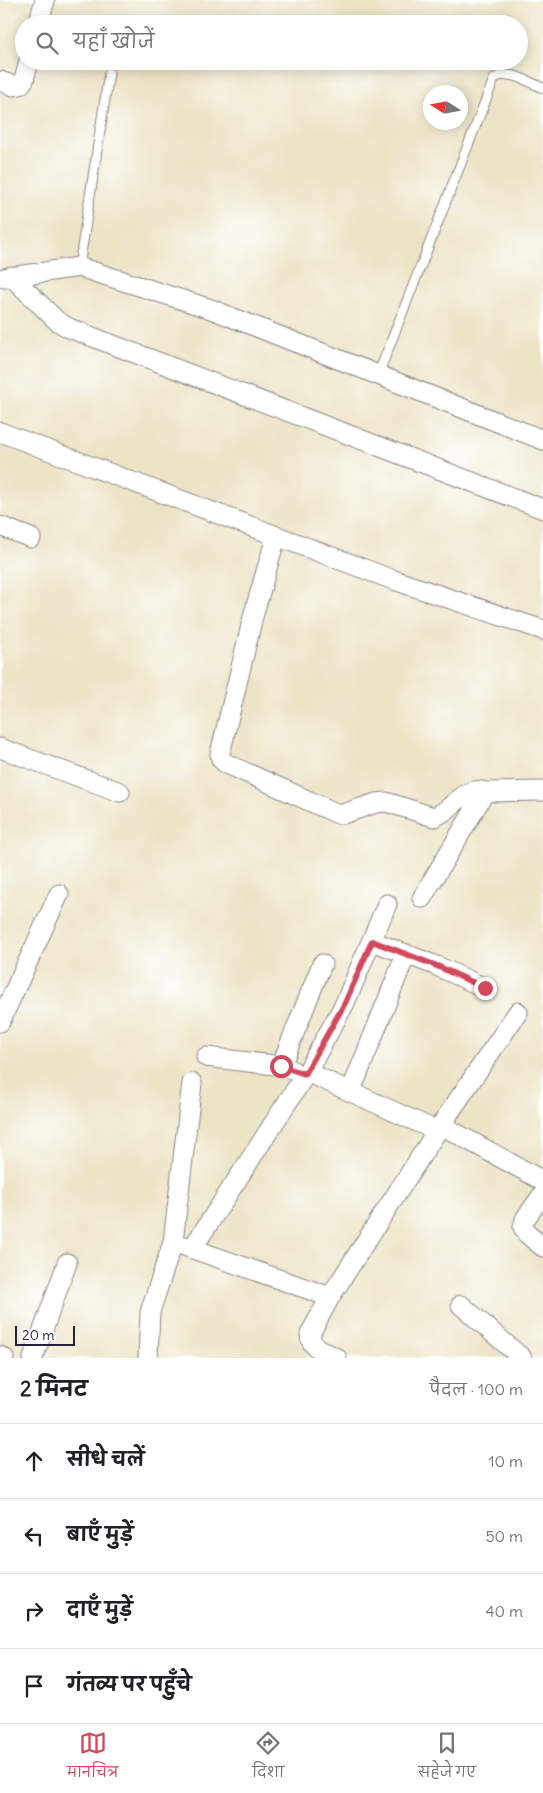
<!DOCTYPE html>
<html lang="hi">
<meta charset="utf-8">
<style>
:root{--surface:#fff;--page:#f6f6f6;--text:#202124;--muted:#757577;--line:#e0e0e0;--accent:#d1495b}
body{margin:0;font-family:Delius,"Playpen Sans Deva",sans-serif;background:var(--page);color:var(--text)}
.compass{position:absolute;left:423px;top:85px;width:45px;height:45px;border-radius:50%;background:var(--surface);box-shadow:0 2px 12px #0003;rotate:281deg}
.scale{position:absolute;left:15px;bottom:12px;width:60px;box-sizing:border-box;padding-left:5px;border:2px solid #22223b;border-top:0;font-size:14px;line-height:18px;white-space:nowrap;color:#22223b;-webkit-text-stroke:4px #fff;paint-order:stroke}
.stop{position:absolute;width:15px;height:15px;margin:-11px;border:4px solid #d1495b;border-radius:50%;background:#fff}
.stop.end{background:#d1495b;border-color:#fff;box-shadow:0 1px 5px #0008}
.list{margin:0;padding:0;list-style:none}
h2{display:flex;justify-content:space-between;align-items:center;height:65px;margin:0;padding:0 20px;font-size:21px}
h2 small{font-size:16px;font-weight:400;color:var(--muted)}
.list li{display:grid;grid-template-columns:32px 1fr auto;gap:15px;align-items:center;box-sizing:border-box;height:75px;padding:0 20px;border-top:1px solid var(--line)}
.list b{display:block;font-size:19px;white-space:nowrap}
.list em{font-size:16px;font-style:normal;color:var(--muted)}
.icon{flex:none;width:28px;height:28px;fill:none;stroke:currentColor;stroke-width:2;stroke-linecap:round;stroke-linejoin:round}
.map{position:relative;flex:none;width:543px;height:1358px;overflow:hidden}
.search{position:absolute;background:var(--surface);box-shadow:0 2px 12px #0003;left:15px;right:15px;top:15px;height:55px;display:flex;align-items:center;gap:12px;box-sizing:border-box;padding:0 18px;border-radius:28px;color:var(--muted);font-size:19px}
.sheet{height:365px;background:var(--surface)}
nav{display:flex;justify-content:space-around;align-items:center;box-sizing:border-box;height:70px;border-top:1px solid var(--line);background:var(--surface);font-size:14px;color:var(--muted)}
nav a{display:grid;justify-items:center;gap:2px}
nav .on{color:var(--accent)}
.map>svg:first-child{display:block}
</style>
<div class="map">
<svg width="543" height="1358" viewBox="0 0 543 1358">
<rect width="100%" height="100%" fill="#fff"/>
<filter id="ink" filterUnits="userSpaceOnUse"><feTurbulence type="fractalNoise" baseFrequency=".02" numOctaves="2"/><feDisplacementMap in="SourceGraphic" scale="10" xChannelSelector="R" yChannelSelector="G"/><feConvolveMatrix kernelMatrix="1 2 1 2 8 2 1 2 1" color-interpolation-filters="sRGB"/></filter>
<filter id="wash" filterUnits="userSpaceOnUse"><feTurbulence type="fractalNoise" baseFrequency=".0096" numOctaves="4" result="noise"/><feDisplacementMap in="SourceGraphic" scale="20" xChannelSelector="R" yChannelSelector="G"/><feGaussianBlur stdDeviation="1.12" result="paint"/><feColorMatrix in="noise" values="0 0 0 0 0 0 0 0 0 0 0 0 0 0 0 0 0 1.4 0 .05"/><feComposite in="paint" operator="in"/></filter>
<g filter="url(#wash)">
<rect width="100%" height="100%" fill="#ede4c6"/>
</g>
<g filter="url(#ink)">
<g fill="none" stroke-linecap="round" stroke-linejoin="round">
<defs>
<g id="lane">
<path d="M79,267L109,73"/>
<path d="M378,375L494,79C507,68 529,82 543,88"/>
</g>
<g id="street">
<path d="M38,24L45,0"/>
<path d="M0,81L14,86L20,85L24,80L29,61"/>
<path d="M11,276L57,321L69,328L543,509"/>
<path d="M4,278L79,267L211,309L543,440"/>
<path d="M0,432L391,579L543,630"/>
<path d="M0,526L31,538"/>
<path d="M276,537L254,613L220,754L221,759L225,763L338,814H343L376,803L386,802L434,817C452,811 465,784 485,792"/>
<path d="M0,748L120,792"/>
<path d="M422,898L485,792L543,791"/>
<path d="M372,941L437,966L485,988"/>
<path d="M0,1022L59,894"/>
<path d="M206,1057L274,1065L292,1070"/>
<path d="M281,1066L322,964"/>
<path d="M307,1072L437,1131"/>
<path d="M351,1091L406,954"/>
<path d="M441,1125L543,1181"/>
<path d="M543,1194L525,1219L523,1227L527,1234L543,1247"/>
<path d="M173,1242L330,1297L441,1125L518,1012"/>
<path d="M192,1249L307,1072L345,1003L387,904"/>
<path d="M330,1297L310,1334C310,1349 326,1352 337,1358"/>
<path d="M461,1305L522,1358"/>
<path d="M0,1356L4,1358"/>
<path d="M33,1358L67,1263"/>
<path d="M148,1358L150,1312L173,1242L192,1083"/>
</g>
</defs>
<use href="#lane" stroke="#888380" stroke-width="11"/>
<use href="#street" stroke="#888380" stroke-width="21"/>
<use href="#lane" stroke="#fff" stroke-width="9"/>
<use href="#street" stroke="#fff" stroke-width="19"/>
</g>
</g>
<g fill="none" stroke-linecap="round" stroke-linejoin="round" filter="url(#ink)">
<path stroke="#d1495b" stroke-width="6" d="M281,1066L305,1074L345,1003L372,941L437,966L485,988"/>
</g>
</svg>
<svg class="compass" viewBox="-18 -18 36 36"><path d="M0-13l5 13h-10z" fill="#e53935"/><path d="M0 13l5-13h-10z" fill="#757577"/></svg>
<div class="scale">20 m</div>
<div class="stop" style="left:281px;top:1066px"></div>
<div class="stop end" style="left:485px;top:988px"></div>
<div class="search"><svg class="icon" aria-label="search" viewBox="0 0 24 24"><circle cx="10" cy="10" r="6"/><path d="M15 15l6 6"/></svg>यहाँ खोजें</div>
</div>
<section class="sheet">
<h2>2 मिनट<small>पैदल · 100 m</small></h2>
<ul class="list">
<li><svg class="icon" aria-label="ahead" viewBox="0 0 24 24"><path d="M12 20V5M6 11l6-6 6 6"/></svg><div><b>सीधे चलें</b></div><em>10 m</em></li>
<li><svg class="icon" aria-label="left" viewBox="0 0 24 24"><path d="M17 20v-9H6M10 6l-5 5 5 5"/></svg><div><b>बाएँ मुड़ें</b></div><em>50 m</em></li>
<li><svg class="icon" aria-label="right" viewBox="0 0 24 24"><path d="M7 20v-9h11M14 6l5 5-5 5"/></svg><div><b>दाएँ मुड़ें</b></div><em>40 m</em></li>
<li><svg class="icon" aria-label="arrive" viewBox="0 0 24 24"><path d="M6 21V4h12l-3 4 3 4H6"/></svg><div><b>गंतव्य पर पहुँचे</b></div></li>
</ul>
</section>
<nav>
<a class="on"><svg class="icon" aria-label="map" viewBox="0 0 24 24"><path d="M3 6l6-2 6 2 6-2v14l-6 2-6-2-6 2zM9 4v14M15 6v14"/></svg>मानचित्र</a>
<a><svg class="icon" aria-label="directions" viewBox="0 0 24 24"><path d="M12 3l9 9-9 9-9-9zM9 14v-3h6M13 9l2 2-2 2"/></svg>दिशा</a>
<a><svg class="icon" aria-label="saved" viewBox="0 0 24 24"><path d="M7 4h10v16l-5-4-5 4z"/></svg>सहेजे गए</a>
</nav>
